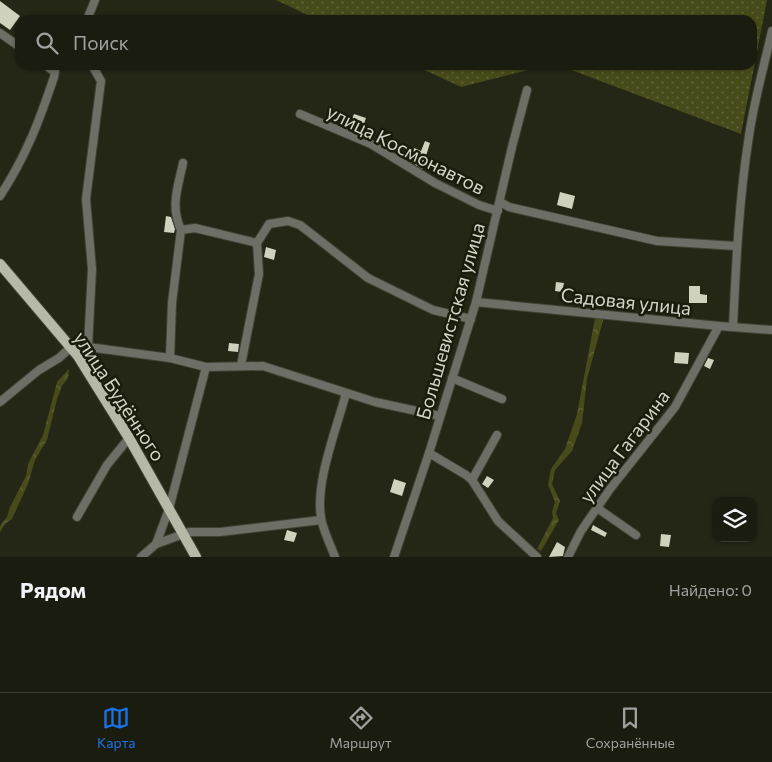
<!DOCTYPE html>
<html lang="ru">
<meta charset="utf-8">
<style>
:root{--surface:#1b1c10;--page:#28291e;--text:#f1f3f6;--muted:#a0a19f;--line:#393a30;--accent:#1a73e8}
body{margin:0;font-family:Commissioner,sans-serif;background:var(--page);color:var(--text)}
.controls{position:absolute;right:15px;bottom:15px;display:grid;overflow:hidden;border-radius:10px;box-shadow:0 1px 4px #0004}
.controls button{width:45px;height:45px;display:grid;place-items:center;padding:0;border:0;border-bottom:1px solid var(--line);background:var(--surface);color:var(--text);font:25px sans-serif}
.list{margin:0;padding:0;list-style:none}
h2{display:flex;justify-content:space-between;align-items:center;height:65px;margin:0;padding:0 20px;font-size:21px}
h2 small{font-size:16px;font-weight:400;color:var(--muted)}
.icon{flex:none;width:28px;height:28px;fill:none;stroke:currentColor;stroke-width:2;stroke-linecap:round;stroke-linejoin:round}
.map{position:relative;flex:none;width:772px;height:557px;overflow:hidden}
.search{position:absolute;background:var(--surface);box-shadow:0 1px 4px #0004;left:15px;right:15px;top:15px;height:55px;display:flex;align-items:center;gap:12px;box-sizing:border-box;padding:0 18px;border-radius:15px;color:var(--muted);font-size:19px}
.sheet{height:135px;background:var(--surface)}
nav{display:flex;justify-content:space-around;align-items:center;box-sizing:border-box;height:70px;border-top:1px solid var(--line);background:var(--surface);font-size:14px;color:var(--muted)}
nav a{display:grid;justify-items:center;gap:2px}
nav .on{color:var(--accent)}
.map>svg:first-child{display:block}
</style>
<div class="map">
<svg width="772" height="557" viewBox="0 0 772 557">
<defs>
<pattern id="grass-dots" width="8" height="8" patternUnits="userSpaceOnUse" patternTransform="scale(1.25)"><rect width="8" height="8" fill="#474b19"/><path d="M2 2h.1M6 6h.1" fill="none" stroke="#616439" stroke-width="1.8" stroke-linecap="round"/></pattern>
<pattern id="forest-crowns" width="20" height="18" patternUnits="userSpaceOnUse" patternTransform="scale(1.25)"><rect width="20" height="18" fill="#474b19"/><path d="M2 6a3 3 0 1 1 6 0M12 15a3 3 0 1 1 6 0" fill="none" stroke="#616439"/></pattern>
</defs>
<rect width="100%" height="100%" fill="#242616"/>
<g fill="url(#grass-dots)">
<path d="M276,0H767L741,134L558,65H752V20H318Z"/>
<path d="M414,65H548L461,87Z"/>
</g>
<g fill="url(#forest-crowns)">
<path d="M604,317L587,379L582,423L572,451L555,470L552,484L560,501L556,513L559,520L541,551L537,549L553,518L552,512L555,502L548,485L551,469L565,449L577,414L595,318Z"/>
<path d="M69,369L68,378L62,386L57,399L47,440L35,460L28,484L12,519L5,524L0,532V526L7,517L10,507L26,476L28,464L43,435L57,382Z"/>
</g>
<g fill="#cfd2bd">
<path d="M0,1L20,16L10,30L0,23Z"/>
<path d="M354,114L366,118L362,129L350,124Z"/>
<path d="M425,141L430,143L422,169L409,161L414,148L421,151Z"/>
<path d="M560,192L575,196L572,209L557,205Z"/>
<path d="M166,216L171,217L175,229L174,233L164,232Z"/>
<path d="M266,247L276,250L274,260L264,257Z"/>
<path d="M556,282L564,283L562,292L555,291Z"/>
<path d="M689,286H700V294L707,295V303H689Z"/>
<path d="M229,343L239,344L238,352L228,351Z"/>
<path d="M675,352L689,353L688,364L674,363Z"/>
<path d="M708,358L714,360L710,369L704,366Z"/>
<path d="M487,476L494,480L488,488L482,484Z"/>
<path d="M394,479L406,483L402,496L390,492Z"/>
<path d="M593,525L607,533L605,537L591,530Z"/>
<path d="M287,530L297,533L294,542L284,540Z"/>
<path d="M661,534L671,535L669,547L660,546Z"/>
<path d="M557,542L565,547L563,556L549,557Z"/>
</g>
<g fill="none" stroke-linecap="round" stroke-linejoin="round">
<defs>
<g id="minor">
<path d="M87,20L95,0"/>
<path d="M0,33L20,47"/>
<path d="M300,114L371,144L435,183L479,205L498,211"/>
<path d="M0,196C26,156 39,122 54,77L55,72L45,65"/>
<path d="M500,202L509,207L657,241L736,246"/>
<path d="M181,230L195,228L257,243"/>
<path d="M257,243L269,224L288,221L300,225L368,278L433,310L471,319"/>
<path d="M476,302L719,326L772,330"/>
<path d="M733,327C736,263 739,199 749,136C754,101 764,66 772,31"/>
<path d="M88,347L92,269L86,199L101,81L92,65"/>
<path d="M78,356L88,347L170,358L206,367L263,366L375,402L440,416"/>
<path d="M170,358L172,303L181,230C170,206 178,187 183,163"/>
<path d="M241,365L259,274L257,243"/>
<path d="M452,378L502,399"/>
<path d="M0,402L39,370L59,358L71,347"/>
<path d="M429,453L466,475L472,480L498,521L537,557"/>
<path d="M472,480L497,435"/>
<path d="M597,508L636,535"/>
<path d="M77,517L107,465L129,438"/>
<path d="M156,544L189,532H220L321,520"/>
<path d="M141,557L156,544L169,509L206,367"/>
<path d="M335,557C331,546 322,528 321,517C315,482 337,428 346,393"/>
<path d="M394,557L429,453L476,302L512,147L527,90"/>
<path d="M568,557L581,531L610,489L675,407L719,326"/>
</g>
<path id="major" d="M0,264L78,356L129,438L196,557"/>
</defs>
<use href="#minor" stroke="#404233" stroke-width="10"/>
<use href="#major" stroke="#404233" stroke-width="12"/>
<use href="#minor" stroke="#6d6f66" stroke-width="8"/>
<use href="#major" stroke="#b7b9a8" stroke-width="10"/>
</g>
<g text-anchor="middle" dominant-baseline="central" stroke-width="5" stroke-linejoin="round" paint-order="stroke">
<g font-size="19" fill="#d3d5ca" stroke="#1b1d0c">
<text transform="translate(406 149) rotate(27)">улица Космонавтов</text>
<text transform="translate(626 301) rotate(6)">Садовая улица</text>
<text transform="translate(450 321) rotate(-74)">Большевистская улица</text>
<text transform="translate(120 396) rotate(57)">улица Будённого</text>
<text transform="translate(624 446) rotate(-53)">улица Гагарина</text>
</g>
</g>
</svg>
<div class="controls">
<button><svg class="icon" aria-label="layers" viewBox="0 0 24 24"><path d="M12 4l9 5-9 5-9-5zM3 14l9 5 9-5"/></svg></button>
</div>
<div class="search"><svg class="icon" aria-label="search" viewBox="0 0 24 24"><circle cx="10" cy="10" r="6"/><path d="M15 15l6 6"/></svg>Поиск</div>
</div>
<section class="sheet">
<h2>Рядом<small>Найдено: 0</small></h2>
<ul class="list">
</ul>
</section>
<nav>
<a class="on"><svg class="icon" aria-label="map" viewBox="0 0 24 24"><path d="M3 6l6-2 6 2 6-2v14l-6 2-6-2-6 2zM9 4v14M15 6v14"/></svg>Карта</a>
<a><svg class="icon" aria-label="directions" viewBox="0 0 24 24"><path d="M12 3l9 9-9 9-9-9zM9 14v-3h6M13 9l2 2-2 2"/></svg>Маршрут</a>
<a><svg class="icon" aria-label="saved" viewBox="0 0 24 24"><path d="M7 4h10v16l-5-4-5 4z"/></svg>Сохранённые</a>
</nav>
